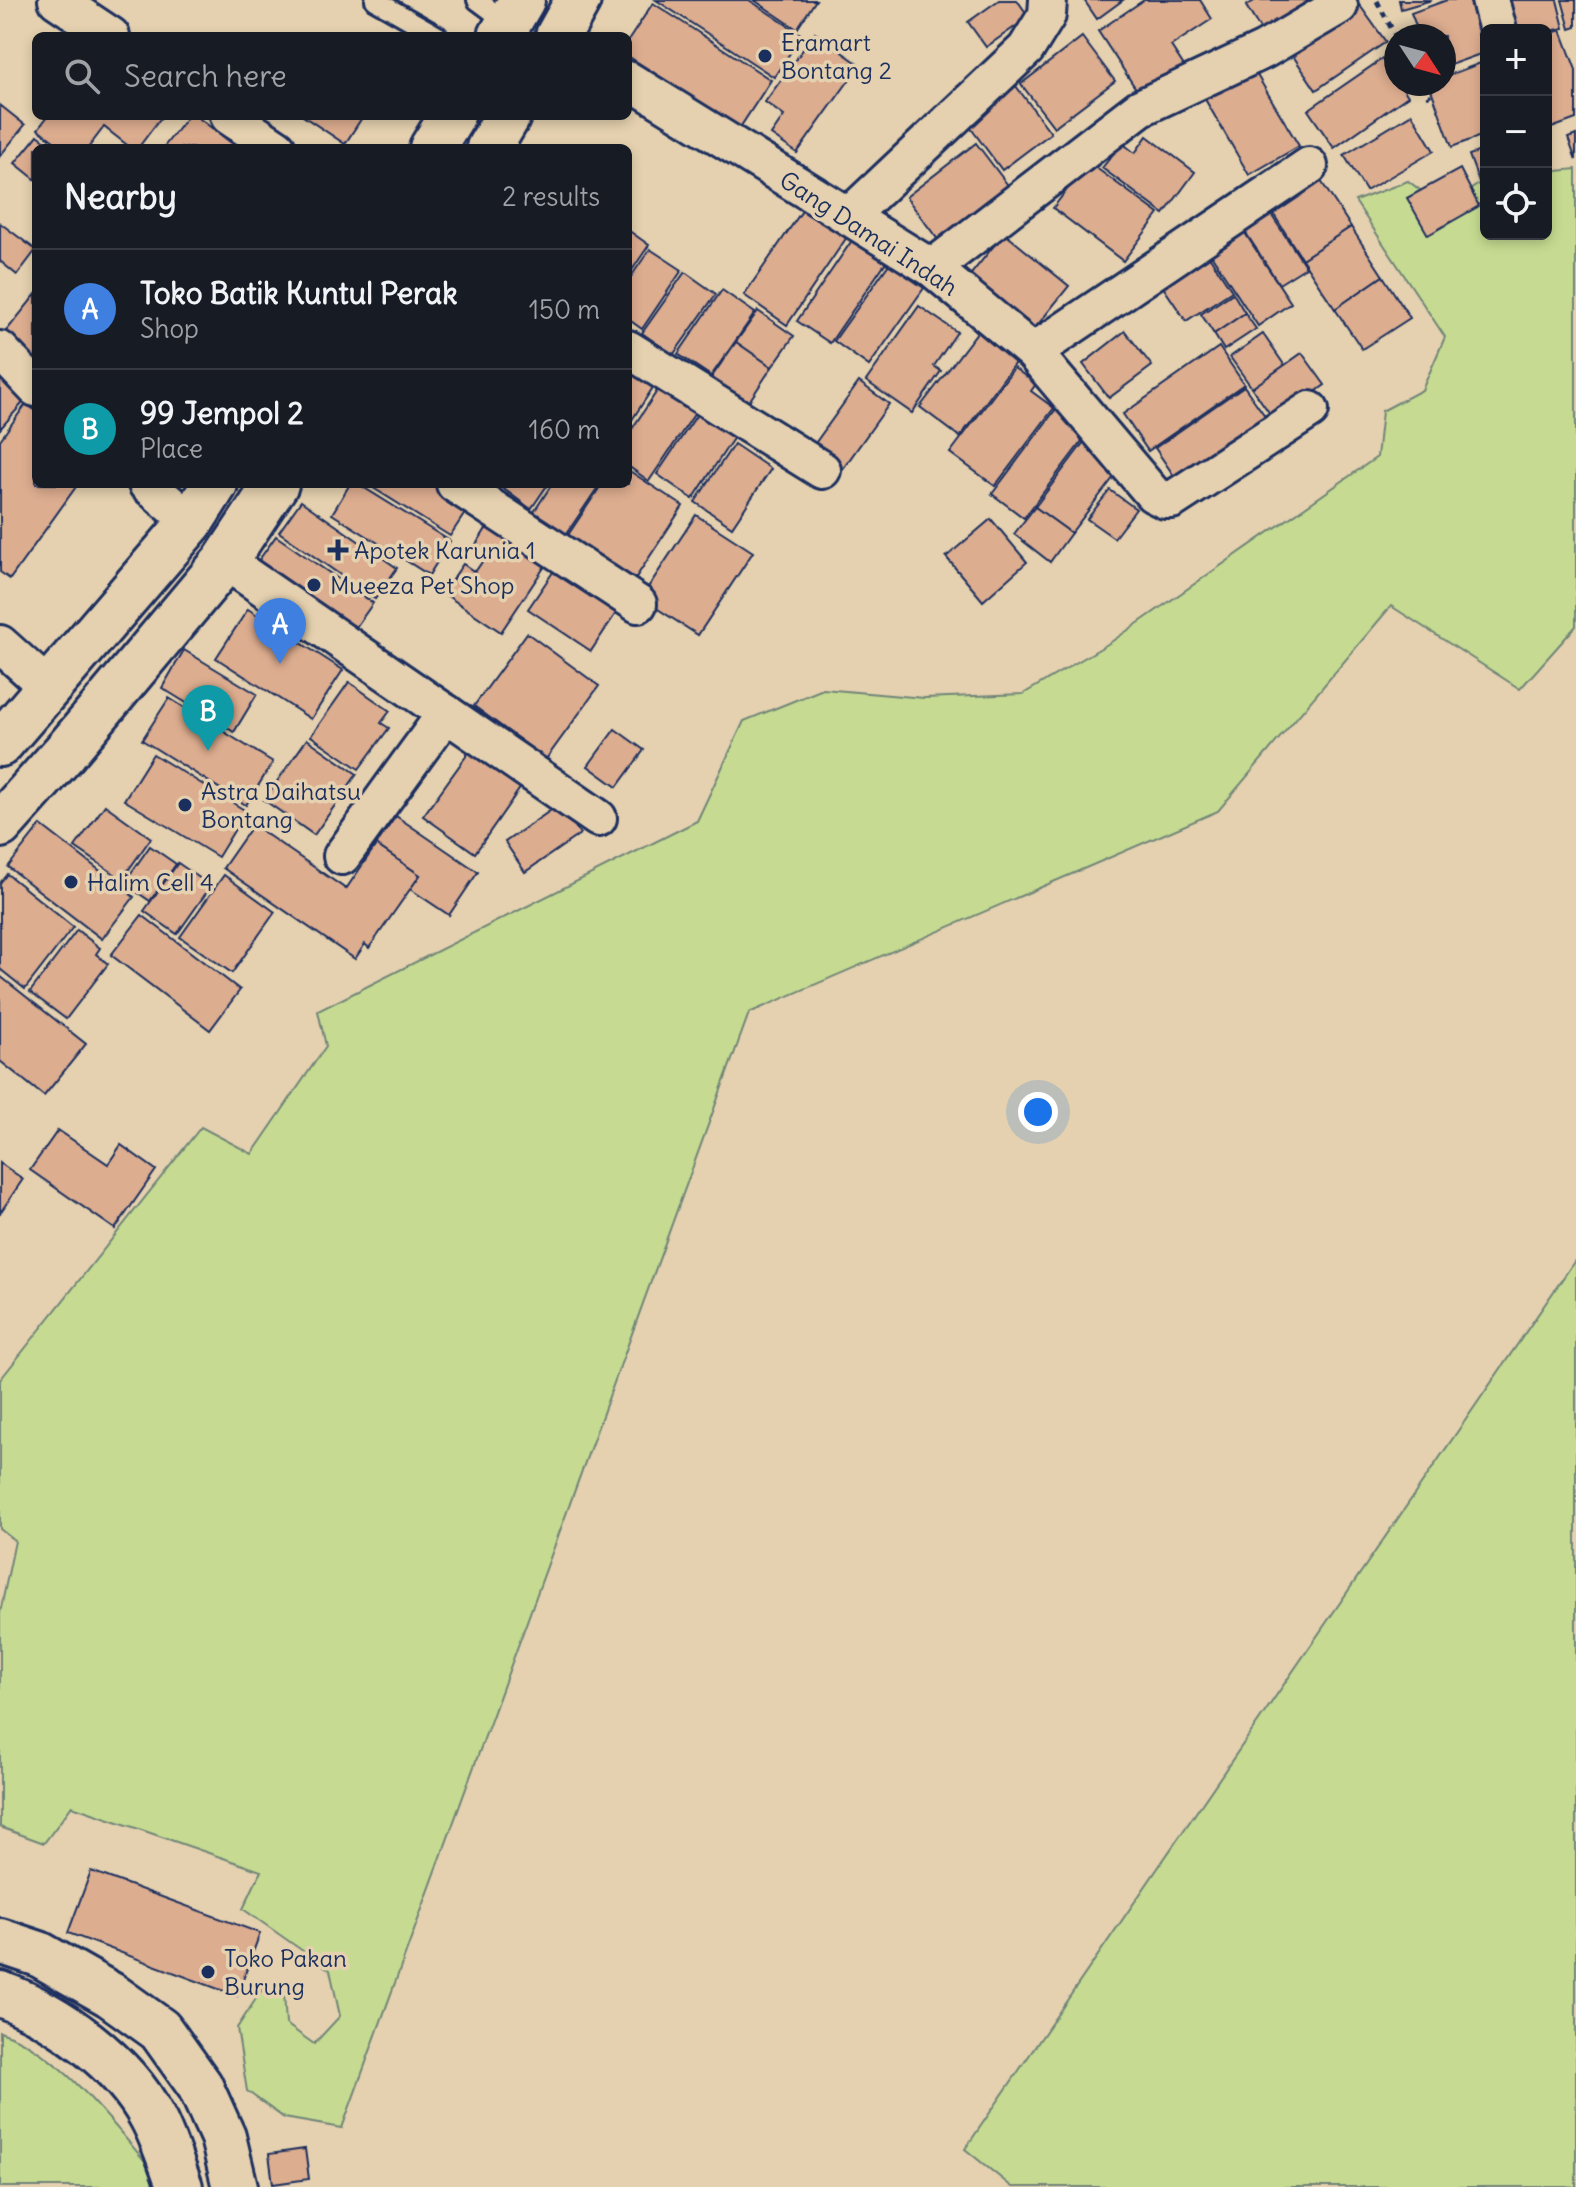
<!DOCTYPE html>
<meta charset="utf-8">
<style>
:root{--surface:#171b24;--page:#20242c;--text:#f1f3f6;--muted:#9ea1a6;--line:#363941;--accent:#7c3aed}
body{margin:0;font-family:Delius,sans-serif;background:var(--page);color:var(--text)}
.controls{position:absolute;right:24px;top:24px;display:grid;overflow:hidden;border-radius:12px;box-shadow:0 4px 12px #0003}
.controls button{width:72px;height:72px;display:grid;place-items:center;padding:0;border:0;border-bottom:2px solid var(--line);background:var(--surface);color:var(--text);font:40px sans-serif}
.compass{position:absolute;left:1384px;top:24px;width:72px;height:72px;border-radius:50%;background:var(--surface);box-shadow:0 4px 12px #0003;rotate:126deg}
.you{position:absolute;left:1038px;top:1112px;width:28px;height:28px;margin:-20px;border:6px solid #fff;border-radius:50%;background:#1a73e8;box-shadow:0 0 0 12px #1a73e833}
.badge{display:grid;place-items:center;width:52px;height:52px;border-radius:50%;background:var(--accent);color:#fff;font-size:26px;font-weight:700}
.pin{position:absolute;translate:-50% -66px;filter:drop-shadow(0 2px 4px #0008)}
.pin::after{content:'';position:absolute;top:42px;width:28px;height:24px;background:inherit;clip-path:polygon(0 0,100% 0,50% 100%)}
.list{margin:0;padding:0;list-style:none}
h2{display:flex;justify-content:space-between;align-items:center;height:104px;margin:0;padding:0 32px;font-size:34px}
h2 small{font-size:26px;font-weight:400;color:var(--muted)}
.list li{display:grid;grid-template-columns:52px 1fr auto;gap:24px;align-items:center;box-sizing:border-box;height:120px;padding:0 32px;border-top:2px solid var(--line)}
.list b{display:block;font-size:30px;white-space:nowrap}
.list p{margin:0;font-size:26px;white-space:nowrap;color:var(--muted)}
.list em{font-size:26px;font-style:normal;color:var(--muted)}
.icon{flex:none;width:44px;height:44px;fill:none;stroke:currentColor;stroke-width:2;stroke-linecap:round;stroke-linejoin:round}
.map{position:relative;flex:none;width:1576px;height:2187px;overflow:hidden}
.search{position:absolute;background:var(--surface);box-shadow:0 4px 12px #0003;left:32px;top:32px;width:600px;height:88px;display:flex;align-items:center;gap:20px;box-sizing:border-box;padding:0 28px;border-radius:12px;color:var(--muted);font-size:30px}
.panel{position:absolute;background:var(--surface);box-shadow:0 4px 12px #0003;left:32px;top:144px;width:600px;height:344px;border-radius:12px}
.map>svg:first-child{display:block}
</style>
<div class="map">
<svg width="1576" height="2187" viewBox="0 0 1576 2187">
<rect width="100%" height="100%" fill="#e5d1af"/>
<filter id="ink" filterUnits="userSpaceOnUse"><feTurbulence type="fractalNoise" baseFrequency=".0125" numOctaves="2"/><feDisplacementMap in="SourceGraphic" scale="16" xChannelSelector="R" yChannelSelector="G"/><feConvolveMatrix kernelMatrix="1 2 1 2 8 2 1 2 1" color-interpolation-filters="sRGB"/></filter>
<g filter="url(#ink)">
<g fill="#c6db91" stroke="#708578" stroke-width="2">
<path d="M1576,169V626L1520,689L1391,606L1218,811L749,1013L342,2128L284,2118L247,2091L237,2028L263,1988L284,1992L286,2024L314,2044L340,2016L330,1970L243,1909L261,1871L72,1806L44,1843L0,1827V1613L15,1541L0,1529V1380L201,1127L252,1154L326,1046L318,1011L697,821L744,721L823,689L924,698L1023,694L1111,642L1377,457L1382,411L1422,390L1445,337L1355,201L1408,181L1444,208L1486,179V234H1546V172Z"/>
<path d="M1576,1259V2187H1012L965,2149Z"/>
<path d="M0,2032C60,2051 110,2122 151,2168L156,2187H0Z"/>
</g>
<g fill="#ddad8f" stroke="#1b2f5e" stroke-width="2">
<path d="M656,0H749L802,35L774,77Z"/>
<path d="M754,0H816L797,29Z"/>
<path d="M999,0H1017L1029,17L986,47L968,22Z"/>
<path d="M1084,0H1123L1097,19Z"/>
<path d="M1144,0H1200L1212,19L1171,46L1184,66L1140,95L1098,31Z"/>
<path d="M1256,0H1337L1268,42L1246,6Z"/>
<path d="M1356,0L1386,42L1316,90L1287,47Z"/>
<path d="M1399,0H1432L1401,9Z"/>
<path d="M1447,0H1472L1486,41V52L1444,67V36H1420L1411,13Z"/>
<path d="M1498,0H1557L1564,28L1546,32V30H1505Z"/>
<path d="M1562,0H1576V27L1570,29Z"/>
<path d="M653,3L771,80L739,129L628,56V41Z"/>
<path d="M1561,30L1576,70V119L1546,130V35Z"/>
<path d="M815,33L860,65L797,153L771,135L784,116L765,102Z"/>
<path d="M1082,37L1115,81L1054,127L1021,84Z"/>
<path d="M1382,59L1396,79V84H1400L1408,96L1334,148L1308,110Z"/>
<path d="M1486,61V134L1452,147L1429,84H1444V77Z"/>
<path d="M1251,65L1299,146L1249,175L1202,94Z"/>
<path d="M1016,86L1051,133L1002,170L967,123Z"/>
<path d="M0,105L25,125L0,156Z"/>
<path d="M1412,114L1434,151L1366,191L1344,155Z"/>
<path d="M48,116H162L138,148H131L104,127L88,148H63L38,129Z"/>
<path d="M188,116H196L234,145L231,148H163Z"/>
<path d="M303,116H363L345,144Z"/>
<path d="M38,135L55,148H36V180L15,163Z"/>
<path d="M1576,135V160L1568,138Z"/>
<path d="M1147,136L1195,172L1164,214L1102,168L1122,143L1135,153Z"/>
<path d="M976,143L1010,188L939,241L906,197Z"/>
<path d="M1486,149V198H1485L1469,155Z"/>
<path d="M1088,162L1159,214L1123,261L1053,208Z"/>
<path d="M1460,169L1479,206L1428,235L1407,198Z"/>
<path d="M1317,175L1351,227L1302,259L1269,207Z"/>
<path d="M804,208L847,237L787,325L744,295Z"/>
<path d="M1268,210L1306,267L1279,284L1242,227Z"/>
<path d="M0,223L36,250L17,275L0,261Z"/>
<path d="M1241,227L1291,303L1258,326L1208,250Z"/>
<path d="M1351,227L1383,276L1335,309L1302,259Z"/>
<path d="M628,230L649,245L628,276Z"/>
<path d="M1004,233L1069,286L1032,332L967,279Z"/>
<path d="M855,236L888,259L830,343L797,321Z"/>
<path d="M650,249L682,270L642,329L628,319V281Z"/>
<path d="M1205,250L1232,291L1186,321L1159,281Z"/>
<path d="M889,264L924,288L869,366L834,341Z"/>
<path d="M685,272L716,294L673,355L642,333Z"/>
<path d="M1383,276L1410,318L1362,349L1335,309Z"/>
<path d="M722,290L755,313L711,376L678,354Z"/>
<path d="M1233,293L1245,313L1214,334L1201,314Z"/>
<path d="M36,294V362L3,335Z"/>
<path d="M919,306L957,332L934,366L941,371L912,413L866,381Z"/>
<path d="M758,311L794,336L772,367L736,342Z"/>
<path d="M1245,313L1256,329L1224,350L1214,334Z"/>
<path d="M978,331L1017,360L960,437L920,407Z"/>
<path d="M1125,331L1152,366L1109,398L1083,364Z"/>
<path d="M1263,334L1285,366L1252,388L1230,357Z"/>
<path d="M736,342L772,367L748,403L711,378Z"/>
<path d="M1219,347L1244,384L1148,451L1123,414Z"/>
<path d="M1302,353L1325,385L1275,421L1252,388Z"/>
<path d="M0,359L34,390L0,429Z"/>
<path d="M628,368L654,386L628,426Z"/>
<path d="M1014,368L1036,384L1031,391L1054,408L995,486L950,453Z"/>
<path d="M859,382L889,404L842,470L811,449Z"/>
<path d="M661,385L697,410L649,481L628,466V435Z"/>
<path d="M1244,386L1272,426L1183,489L1155,448Z"/>
<path d="M26,404L36,411V484H78L10,579L0,572V440Z"/>
<path d="M1056,409L1088,433L1024,518L992,494Z"/>
<path d="M700,410L736,434L693,499L657,474Z"/>
<path d="M1084,442L1120,469L1071,533L1035,507Z"/>
<path d="M734,444L771,469L732,527L695,502Z"/>
<path d="M628,470L683,506L631,585L564,541L602,484H628Z"/>
<path d="M350,484H358L450,541L429,575L332,514Z"/>
<path d="M367,484H439L471,504L450,536Z"/>
<path d="M497,484H548L531,509Z"/>
<path d="M552,484H600L563,539L530,518Z"/>
<path d="M1110,490L1136,509L1114,538L1087,519Z"/>
<path d="M301,501L397,568L375,599L279,532Z"/>
<path d="M1035,507L1071,533L1050,562L1014,534Z"/>
<path d="M696,515L753,552L698,635L641,598Z"/>
<path d="M991,519L1027,562L983,601L946,557Z"/>
<path d="M489,524L547,563L501,632L443,593L463,564L475,572L484,559L472,551Z"/>
<path d="M276,536L373,603L351,634L254,567Z"/>
<path d="M555,569L618,610L591,651L528,609Z"/>
<path d="M248,609L343,670L311,719L216,658Z"/>
<path d="M527,633L599,686L546,759L474,706Z"/>
<path d="M184,650L257,694L234,732L162,688Z"/>
<path d="M349,682L390,711L381,723L389,728L359,769L311,736Z"/>
<path d="M169,698L273,762L246,805L142,740Z"/>
<path d="M615,729L644,750L617,787L588,766Z"/>
<path d="M307,739L357,774L314,835L264,800Z"/>
<path d="M472,748L523,784L475,853L423,816Z"/>
<path d="M153,754L246,811L218,857L124,800Z"/>
<path d="M560,804L580,834L525,872L505,842Z"/>
<path d="M105,805L151,838L122,879L75,847Z"/>
<path d="M396,816L478,872L449,915L410,889L420,875L376,845Z"/>
<path d="M41,825L134,897L102,939L8,867Z"/>
<path d="M253,825L346,889L376,845L420,875L369,948L365,944L355,959L223,868Z"/>
<path d="M150,846L176,864L150,901L124,883Z"/>
<path d="M178,863L211,886L177,934L144,911Z"/>
<path d="M7,874L73,927L25,989L0,969V883Z"/>
<path d="M224,875L275,912L232,973L180,937Z"/>
<path d="M142,915L240,990L210,1030L111,955Z"/>
<path d="M77,930L100,948L96,954L108,964L66,1019L30,992Z"/>
<path d="M0,976L86,1044L44,1096L0,1061Z"/>
<path d="M58,1130L108,1164L121,1145L156,1170L115,1229L30,1170Z"/>
<path d="M0,1163L23,1179L0,1213Z"/>
<path d="M91,1871L260,1933L237,1996L68,1933Z"/>
<path d="M305,2149L309,2179L273,2184L269,2154Z"/>
</g>
<g fill="none" stroke-linecap="round" stroke-linejoin="round">
<defs>
<g id="lane">
<path d="M375,0L438,36"/>
<path d="M477,0L508,23"/>
</g>
<g id="street">
<path d="M57,0L111,36"/>
<path d="M1490,0L1498,30"/>
<path d="M628,80L932,268L1033,352L1153,494L1165,500H1172L1310,410"/>
<path d="M229,116L277,148"/>
<path d="M849,216L1026,49L1047,15L1048,0"/>
<path d="M932,268L1140,108L1264,50L1339,6"/>
<path d="M628,349L822,470"/>
<path d="M0,350L36,388"/>
<path d="M1033,352L1309,166"/>
<path d="M147,484L191,522"/>
<path d="M455,484L638,604"/>
<path d="M225,561L598,818"/>
<path d="M0,644L49,688"/>
<path d="M342,856L446,713"/>
</g>
<g id="secondary">
<path d="M501,36L522,0"/>
<path d="M558,36L578,0"/>
<path d="M432,148L452,116"/>
<path d="M489,148L508,116"/>
<path d="M0,744L191,522L215,484"/>
<path d="M0,825L66,751L225,561L276,484"/>
<path d="M0,1941L39,1954L111,1995L160,2030L200,2086L223,2137L235,2187"/>
<path d="M0,1994C57,2014 124,2063 152,2117C164,2139 171,2164 180,2187"/>
</g>
</defs>
<use href="#lane" stroke="#1b2f5e" stroke-width="24"/>
<use href="#street" stroke="#1b2f5e" stroke-width="42"/>
<use href="#secondary" stroke="#1b2f5e" stroke-width="50"/>
<g stroke="#1b2f5e" stroke-width="5" stroke-dasharray="6 6" stroke-linecap="butt">
<path d="M1377,1L1396,37"/>
<path d="M1422,84L1430,97"/>
</g>
<use href="#lane" stroke="#e5d1af" stroke-width="18"/>
<use href="#street" stroke="#e5d1af" stroke-width="36"/>
<use href="#secondary" stroke="#e5d1af" stroke-width="44"/>
</g>
</g>
<g fill="#1b2f5e" stroke="#e5d1af" stroke-width="3">
<circle cx="765" cy="56" r="8"/>
<path d="M334 538h8v8h8v8h-8v8h-8v-8h-8v-8h8z"/>
<circle cx="314" cy="585" r="8"/>
<circle cx="185" cy="805" r="8"/>
<circle cx="71" cy="882" r="8"/>
<circle cx="208" cy="1972" r="8"/>
</g>
<g text-anchor="middle" dominant-baseline="central" stroke-width="7" stroke-linejoin="round" paint-order="stroke">
<g font-size="24" fill="#1b2f5e" stroke="#e5d1af" text-anchor="start">
<text x="781" y="42">Eramart<tspan x="781" dy="28">Bontang 2</tspan></text>
<text x="354" y="550">Apotek Karunia 1</text>
<text x="330" y="585">Mueeza Pet Shop</text>
<text x="201" y="791">Astra Daihatsu<tspan x="201" dy="28">Bontang</tspan></text>
<text x="87" y="882">Halim Cell 4</text>
<text x="224" y="1958">Toko Pakan<tspan x="224" dy="28">Burung</tspan></text>
</g>
<g font-size="24" fill="#1b2f5e" stroke="#e5d1af">
<text transform="translate(869 233) rotate(33)">Gang Damai Indah</text>
</g>
</g>
</svg>
<div class="controls">
<button>+</button>
<button>−</button>
<button><svg class="icon" aria-label="locate" viewBox="0 0 24 24"><circle cx="12" cy="12" r="6"/><path d="M12 2v4M12 18v4M2 12h4M18 12h4"/></svg></button>
</div>
<svg class="compass" viewBox="-18 -18 36 36"><path d="M0-13l5 13h-10z" fill="#e53935"/><path d="M0 13l5-13h-10z" fill="#9ea1a6"/></svg>
<div class="you"></div>
<div class="pin badge" style="left:280px;top:664px;background:#3f7fe0">A</div>
<div class="pin badge" style="left:208px;top:751px;background:#0f9aa8">B</div>
<div class="search"><svg class="icon" aria-label="search" viewBox="0 0 24 24"><circle cx="10" cy="10" r="6"/><path d="M15 15l6 6"/></svg>Search here</div>
<section class="panel">
<h2>Nearby<small>2 results</small></h2>
<ul class="list">
<li><span class="badge" style="background:#3f7fe0">A</span><div><b>Toko Batik Kuntul Perak</b><p>Shop</p></div><em>150 m</em></li>
<li><span class="badge" style="background:#0f9aa8">B</span><div><b>99 Jempol 2</b><p>Place</p></div><em>160 m</em></li>
</ul>
</section>
</div>
